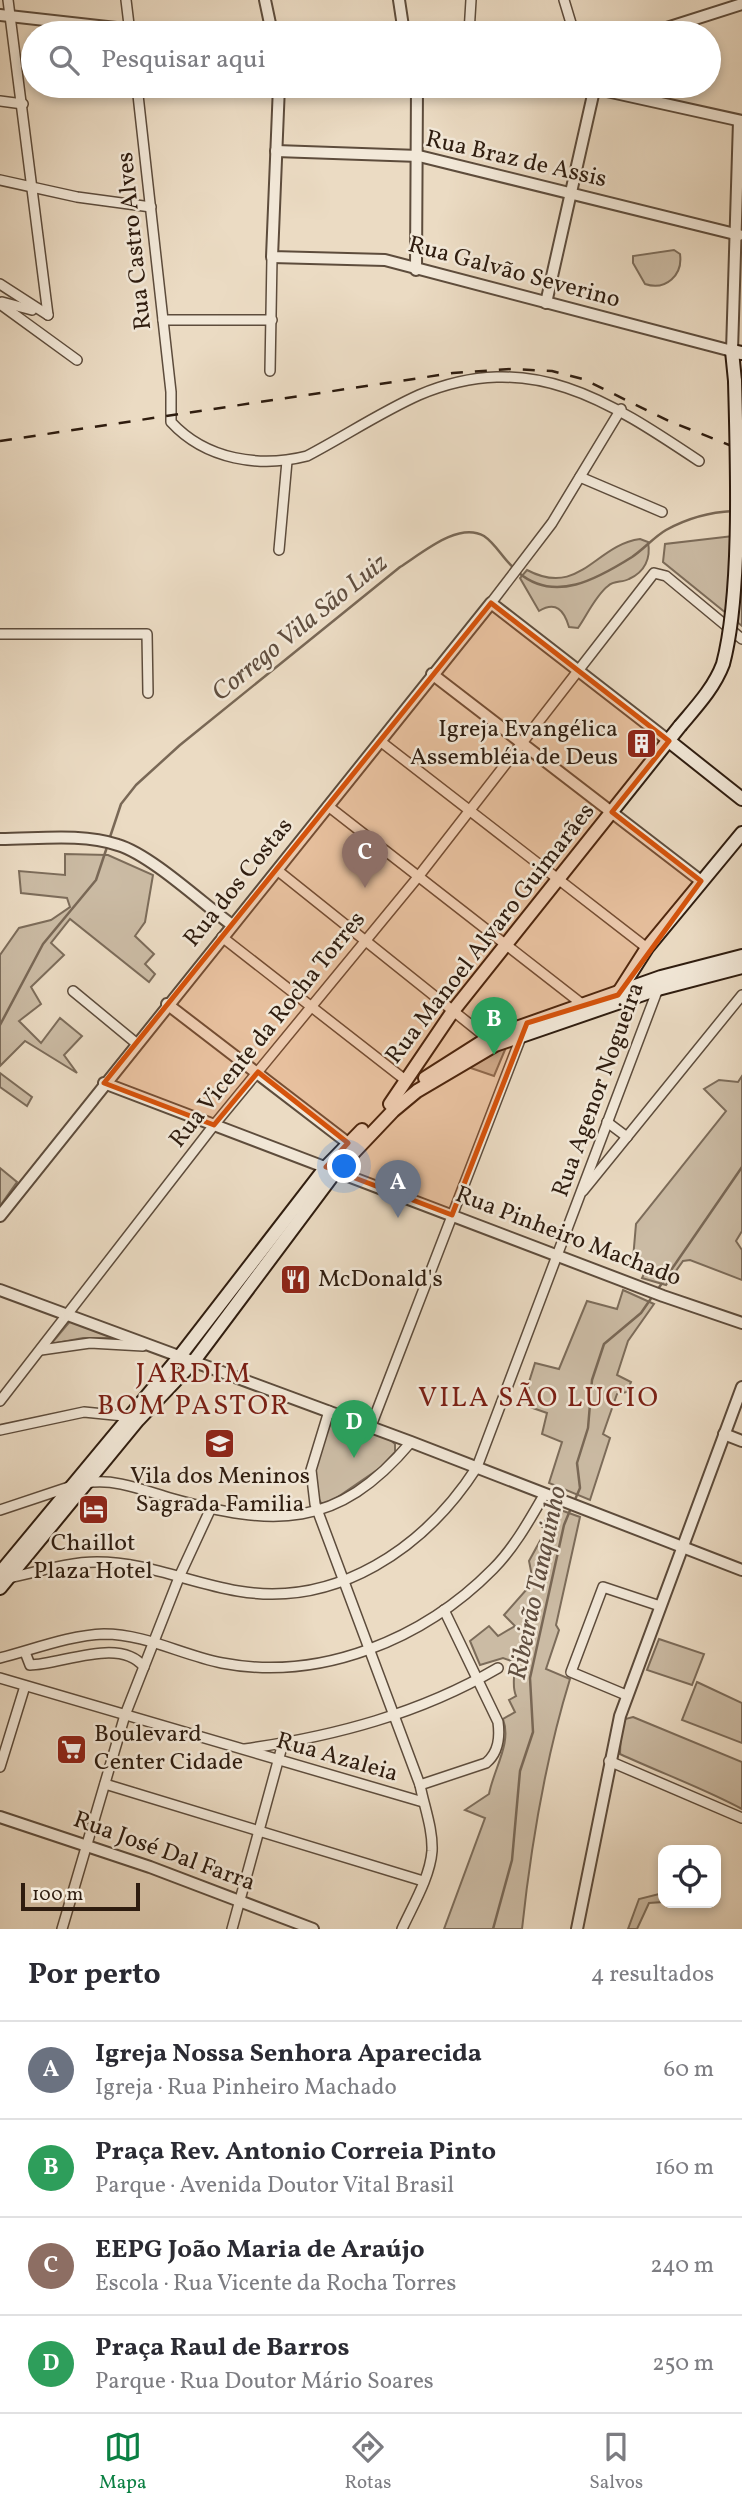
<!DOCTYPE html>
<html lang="pt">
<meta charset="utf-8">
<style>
:root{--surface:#fff;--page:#f7f7f7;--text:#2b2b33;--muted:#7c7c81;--line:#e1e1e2;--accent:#0b8043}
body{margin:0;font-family:Vollkorn,serif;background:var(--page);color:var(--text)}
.controls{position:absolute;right:21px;bottom:21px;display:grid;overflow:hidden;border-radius:14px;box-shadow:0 4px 10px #0003}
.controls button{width:63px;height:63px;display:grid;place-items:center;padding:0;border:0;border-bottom:2px solid var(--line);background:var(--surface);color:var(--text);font:35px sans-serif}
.scale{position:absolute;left:21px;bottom:18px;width:119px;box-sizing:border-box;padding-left:7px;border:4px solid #2e1c0f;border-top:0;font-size:19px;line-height:24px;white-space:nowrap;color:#2e1c0f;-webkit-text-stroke:5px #f2e8d8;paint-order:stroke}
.you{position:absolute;left:345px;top:1167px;width:24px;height:24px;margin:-18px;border:5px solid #fff;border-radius:50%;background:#1a73e8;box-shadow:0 0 0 10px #1a73e833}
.badge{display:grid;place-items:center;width:46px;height:46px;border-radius:50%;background:var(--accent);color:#fff;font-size:23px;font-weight:700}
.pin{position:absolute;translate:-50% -58px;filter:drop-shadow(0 2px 4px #0008)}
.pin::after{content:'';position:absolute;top:37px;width:24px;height:21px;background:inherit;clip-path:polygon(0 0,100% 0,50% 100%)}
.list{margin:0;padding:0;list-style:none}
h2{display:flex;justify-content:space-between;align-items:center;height:91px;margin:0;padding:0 28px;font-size:30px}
h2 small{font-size:23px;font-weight:400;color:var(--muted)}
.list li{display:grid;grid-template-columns:46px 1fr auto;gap:21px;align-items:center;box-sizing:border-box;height:98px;padding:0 28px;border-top:2px solid var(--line)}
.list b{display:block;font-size:26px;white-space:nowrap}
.list p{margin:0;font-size:23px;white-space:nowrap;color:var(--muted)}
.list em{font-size:23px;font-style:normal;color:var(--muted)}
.icon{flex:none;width:38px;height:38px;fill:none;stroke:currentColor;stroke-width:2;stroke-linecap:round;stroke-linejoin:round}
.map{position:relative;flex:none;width:742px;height:1929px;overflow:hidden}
.search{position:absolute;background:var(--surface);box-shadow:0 4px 10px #0003;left:21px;right:21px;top:21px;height:77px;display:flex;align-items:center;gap:18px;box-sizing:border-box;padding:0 24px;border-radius:38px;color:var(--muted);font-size:26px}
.sheet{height:483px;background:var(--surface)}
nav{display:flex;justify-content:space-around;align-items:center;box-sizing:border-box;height:98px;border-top:2px solid var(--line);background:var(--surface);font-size:19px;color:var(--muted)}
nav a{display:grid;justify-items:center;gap:4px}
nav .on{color:var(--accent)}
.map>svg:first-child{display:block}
</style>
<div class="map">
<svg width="742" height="1929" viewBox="0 0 742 1929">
<rect width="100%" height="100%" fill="#ebdbc3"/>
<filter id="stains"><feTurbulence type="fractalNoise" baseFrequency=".00286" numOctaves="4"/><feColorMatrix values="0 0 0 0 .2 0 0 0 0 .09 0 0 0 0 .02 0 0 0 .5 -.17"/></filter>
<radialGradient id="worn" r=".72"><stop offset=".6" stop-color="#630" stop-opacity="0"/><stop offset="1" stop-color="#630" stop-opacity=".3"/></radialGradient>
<g fill="#cbbba4" stroke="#7c6c5a" stroke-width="2">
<path d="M674,250L680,254C683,275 666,291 645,284L633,263V256Z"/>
<path d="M742,535V626L663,562L665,544Z"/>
<path d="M640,539L648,542C651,558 645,572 629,579C622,583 614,580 608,586C596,595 587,615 578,628L569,627C564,610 556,601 539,611L520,578L527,570C580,598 595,545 640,539Z"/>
<path d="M65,854L108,855L153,875L145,922L135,936L154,954L145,964L155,974L149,982L70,919L51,943L64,955L31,987L41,1004L19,1021L41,1043L60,1018L82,1036L64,1055L77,1073L25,1041L0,1066V955L19,928L51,920L70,907L67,898L21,893L19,871L65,875Z"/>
<path d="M507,1045L494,1076L465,1066Z"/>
<path d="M0,1073L32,1097L27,1106L0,1087Z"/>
<path d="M742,1076V1231L736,1241L742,1250V1280L690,1260L683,1261L666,1285L642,1278L648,1265L633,1259L636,1224L726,1111L704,1089L719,1080L738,1082Z"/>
<path d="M0,1168L17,1182L0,1206Z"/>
<path d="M623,1290L654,1304L628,1341L617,1375L631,1382L627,1392L617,1394L603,1434L610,1438L590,1500L549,1483L562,1442L542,1434L547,1413L527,1406L529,1382L535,1363L559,1369L587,1301L617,1309Z"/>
<path d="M71,1320L113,1334L111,1338H83L51,1344Z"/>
<path d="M333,1417L386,1436L395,1444V1452L380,1468L329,1503H321C305,1477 324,1442 333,1417Z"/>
<path d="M552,1507L580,1517L556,1625L559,1630L546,1669L570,1679C545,1760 531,1845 522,1929H444L485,1818L465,1810L489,1794C494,1768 512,1743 503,1719L515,1712L509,1700L516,1696C511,1684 516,1675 514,1662L503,1658L480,1665L470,1641L489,1626L498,1636L515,1626L504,1615L527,1589L532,1576L529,1561L546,1530L542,1527Z"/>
<path d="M659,1639L704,1654L692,1685L647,1670Z"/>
<path d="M697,1682L742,1703V1743L682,1720Z"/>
<path d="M633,1717L742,1762V1809C703,1788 661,1773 620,1754L621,1727L625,1719Z"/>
<path d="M659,1894L663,1895V1902L649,1903L637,1929H628L639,1899Z"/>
</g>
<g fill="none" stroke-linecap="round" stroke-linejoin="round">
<g stroke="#796856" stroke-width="2.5">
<path d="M519,573C555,603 597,579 632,557C644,549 654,537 666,530C686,519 711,512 733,511"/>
<path d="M109,840L121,804L136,785L180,745L400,567C421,554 458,521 484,536C496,544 503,559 514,568"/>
<path d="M0,1025L43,944L96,880L107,847"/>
<path d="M658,1289L742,1167"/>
<path d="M574,1502L580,1488L577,1463L588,1428L592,1380L604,1344L641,1313L652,1297"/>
<path d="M493,1929L512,1860L520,1771L533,1732L530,1678L564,1525L571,1508"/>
</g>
<defs>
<g id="minor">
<path d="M8,0L48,315"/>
<path d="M126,0L130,33"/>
<path d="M564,0L574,33"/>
<path d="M469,33L471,0"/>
<path d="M137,86L171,392V422C206,460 260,468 307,456C345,436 381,412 419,395C530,348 609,401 699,461"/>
<path d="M0,101L23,104"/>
<path d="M0,180L77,197L151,207"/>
<path d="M0,284L48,315"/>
<path d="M2,302L32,310"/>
<path d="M0,304L77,360"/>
<path d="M163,320H272"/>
<path d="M270,371L272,257"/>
<path d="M580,477L662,512"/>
<path d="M279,550L287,461"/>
<path d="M491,603L552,523L621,409"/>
<path d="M0,634H147L148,693"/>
<path d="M380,741L647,948"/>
<path d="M328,806L582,1004"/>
<path d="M277,870L492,1042"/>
<path d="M222,937L404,1079"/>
<path d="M73,991L136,1043"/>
<path d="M607,1122L627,1137"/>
<path d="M583,1191L742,995"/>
<path d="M41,1350L90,1343L143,1346"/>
<path d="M0,1401L214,1125L418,877L654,573L666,576L742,639"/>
<path d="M329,1411L311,1470L315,1504L420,1785C424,1806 433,1829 432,1851C430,1877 413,1905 402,1929"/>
<path d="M371,1426L523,1032"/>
<path d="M0,1430L84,1412L134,1417"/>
<path d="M86,1483C114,1478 143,1490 170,1498C274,1527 337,1530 411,1442"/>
<path d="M0,1510L69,1487"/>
<path d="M8,1578C37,1572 68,1562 97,1562C146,1562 190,1583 238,1591C337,1608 425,1548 477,1467L659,986"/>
<path d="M25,1652L30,1665C61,1665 120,1636 144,1667"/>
<path d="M0,1658C32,1650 70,1635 104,1634C145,1634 182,1655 222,1663C321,1682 424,1639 493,1569C514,1548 529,1521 544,1495"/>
<path d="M0,1678L423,1802"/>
<path d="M626,1695L571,1672L603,1587L660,1606"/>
<path d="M245,1749C335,1736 419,1714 498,1668"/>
<path d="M609,1761L742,1818"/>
<path d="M0,1767L25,1686"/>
<path d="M105,1784L423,1881"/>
<path d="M420,1785L486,1763C499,1752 500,1737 498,1722L444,1610"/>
<path d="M62,1929L125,1715L180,1575L211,1508"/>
<path d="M232,1929L283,1743"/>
</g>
<g id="tertiary">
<path d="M265,0L272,33"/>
<path d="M399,0L404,33"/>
<path d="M0,15L161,33"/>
<path d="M651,33L742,4"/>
<path d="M279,86L272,257L385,260L732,351L739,121"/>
<path d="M584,86L742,121"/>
<path d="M276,151L419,156L739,235"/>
<path d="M416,270L417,86"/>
<path d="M546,303L595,86"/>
<path d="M432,674L701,881"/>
<path d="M0,839C38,839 82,833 118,845C151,855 202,903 232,925"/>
<path d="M167,1004L348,1143"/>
<path d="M104,1083L663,1296L742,1323"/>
<path d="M0,1216L491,603L669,741"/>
<path d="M0,1290L411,1442L742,1570"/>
<path d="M724,1434L742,1441"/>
<path d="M0,1817L150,1867L313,1929"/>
<path d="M577,1929L620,1716L742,1387"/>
</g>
<g id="secondary">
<path d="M735,381L732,351L742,353"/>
<path d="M669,741L742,799"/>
<path d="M617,995L647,948L742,833"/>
<path d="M425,1078L488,1038L661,977L742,956"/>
<path d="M390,1104L453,1011L680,726"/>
<path d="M0,1573L180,1356L326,1167L362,1130"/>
<path d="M0,1588L138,1420L194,1361L336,1171L393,1111L417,1091L495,1045L658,989L742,967"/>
</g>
</defs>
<use href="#minor" stroke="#5d4c3c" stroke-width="12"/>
<use href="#tertiary" stroke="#5d4c3c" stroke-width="14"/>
<use href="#secondary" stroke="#2e1c0f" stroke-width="16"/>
<use href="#minor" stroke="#f2e8d8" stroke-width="9"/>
<use href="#tertiary" stroke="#f2e8d8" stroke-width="10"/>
<use href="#secondary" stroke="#f2e8d8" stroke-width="12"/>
<path stroke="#2e1c0f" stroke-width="2.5" stroke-dasharray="12 12" stroke-linecap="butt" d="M0,441L453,373L511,369L552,371L583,379L669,421L742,450"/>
<defs>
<path id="secondary-bridge" d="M680,726C696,707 714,688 723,664C742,592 737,460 735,381"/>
</defs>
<use href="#secondary-bridge" stroke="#2e1c0f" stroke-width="16" stroke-linecap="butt"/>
<use href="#secondary-bridge" stroke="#f2e8d8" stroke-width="12"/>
</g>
<path fill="#d5530c" fill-opacity="0.2" stroke="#d5530c" stroke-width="5" stroke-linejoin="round" d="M491,603L669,741L612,812L701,881L618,995L527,1023L452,1215L326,1167L348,1143L258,1072L214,1125L104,1083Z"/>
<defs>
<symbol id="building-square" viewBox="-11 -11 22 22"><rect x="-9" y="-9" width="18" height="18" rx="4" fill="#8f2418" stroke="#f2e8d8"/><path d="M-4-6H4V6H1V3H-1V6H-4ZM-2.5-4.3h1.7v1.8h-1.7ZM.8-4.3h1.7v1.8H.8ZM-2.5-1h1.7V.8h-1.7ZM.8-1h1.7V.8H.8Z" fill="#fff"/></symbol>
<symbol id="restaurant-square" viewBox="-11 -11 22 22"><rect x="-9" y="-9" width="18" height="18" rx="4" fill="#8f2418" stroke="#f2e8d8"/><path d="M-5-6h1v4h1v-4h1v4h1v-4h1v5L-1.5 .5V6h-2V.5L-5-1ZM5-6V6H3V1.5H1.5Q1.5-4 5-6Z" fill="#fff"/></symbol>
<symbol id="school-square" viewBox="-11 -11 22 22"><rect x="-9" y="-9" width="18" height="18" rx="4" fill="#8f2418" stroke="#f2e8d8"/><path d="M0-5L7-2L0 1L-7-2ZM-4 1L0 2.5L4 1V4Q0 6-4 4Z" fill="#fff"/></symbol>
<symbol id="hotel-square" viewBox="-11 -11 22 22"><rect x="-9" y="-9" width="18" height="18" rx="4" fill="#8f2418" stroke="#f2e8d8"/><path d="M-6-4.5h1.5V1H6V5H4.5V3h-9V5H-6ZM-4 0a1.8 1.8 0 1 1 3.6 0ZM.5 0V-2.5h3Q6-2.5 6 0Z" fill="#fff"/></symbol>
<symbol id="supermarket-square" viewBox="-11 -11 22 22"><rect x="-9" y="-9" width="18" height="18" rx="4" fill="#8f2418" stroke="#f2e8d8"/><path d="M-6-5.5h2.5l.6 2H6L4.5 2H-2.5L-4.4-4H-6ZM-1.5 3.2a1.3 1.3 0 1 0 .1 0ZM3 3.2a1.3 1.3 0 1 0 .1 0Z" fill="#fff"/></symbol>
</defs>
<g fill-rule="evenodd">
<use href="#building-square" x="624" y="726" width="35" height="35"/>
<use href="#restaurant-square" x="278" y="1262" width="35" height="35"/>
<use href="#school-square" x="202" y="1426" width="35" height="35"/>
<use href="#hotel-square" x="76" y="1492" width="35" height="35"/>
<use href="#supermarket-square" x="54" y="1732" width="35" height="35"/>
</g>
<g text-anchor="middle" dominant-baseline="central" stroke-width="5" stroke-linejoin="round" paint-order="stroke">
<g font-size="24" fill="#2e1c0f" stroke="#f2e8d8">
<text transform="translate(516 160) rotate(13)">Rua Braz de Assis</text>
<text transform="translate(135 241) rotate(-96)">Rua Castro Alves</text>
<text transform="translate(514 273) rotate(15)">Rua Galvão Severino</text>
<text transform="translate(239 883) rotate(-51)">Rua dos Costas</text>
<text transform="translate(491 934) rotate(-52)">Rua Manoel Alvaro Guimarães</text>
<text transform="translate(268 1030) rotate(-51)">Rua Vicente da Rocha Torres</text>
<text transform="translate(599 1090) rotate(-70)">Rua Agenor Nogueira</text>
<text transform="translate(568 1237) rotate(21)">Rua Pinheiro Machado</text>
<text transform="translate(337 1758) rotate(16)">Rua Azaleia</text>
<text transform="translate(164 1852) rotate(20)">Rua José Dal Farra</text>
</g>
<g font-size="24" fill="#2e1c0f" stroke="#f2e8d8" text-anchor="start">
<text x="618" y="730" text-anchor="end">Igreja Evangélica<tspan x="618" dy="28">Assembléia de Deus</tspan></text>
<text x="318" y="1280">McDonald's</text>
<text x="220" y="1477" text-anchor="middle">Vila dos Meninos<tspan x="220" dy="28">Sagrada Familia</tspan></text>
<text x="93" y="1544" text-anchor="middle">Chaillot<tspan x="93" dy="28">Plaza Hotel</tspan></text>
<text x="94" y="1735">Boulevard<tspan x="94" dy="28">Center Cidade</tspan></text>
</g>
<g font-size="26" font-style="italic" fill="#604e3f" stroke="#f2e8d8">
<text transform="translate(300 628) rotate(-39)">Corrego Vila São Luiz</text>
<text transform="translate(538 1583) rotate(-78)">Ribeirão Tanquinho</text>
</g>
<g font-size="28" letter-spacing="2" fill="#7a1f14" stroke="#f2e8d8">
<text x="194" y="1374">JARDIM<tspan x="194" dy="32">BOM PASTOR</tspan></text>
<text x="539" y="1398">VILA SÃO LUCIO</text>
</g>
</g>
<rect width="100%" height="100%" filter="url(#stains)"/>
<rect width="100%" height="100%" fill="url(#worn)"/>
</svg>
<div class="controls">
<button><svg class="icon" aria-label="locate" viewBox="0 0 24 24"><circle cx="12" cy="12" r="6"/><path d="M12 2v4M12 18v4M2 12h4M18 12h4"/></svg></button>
</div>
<div class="scale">100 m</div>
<div class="you"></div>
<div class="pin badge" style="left:398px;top:1218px;background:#6b7280">A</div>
<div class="pin badge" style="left:494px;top:1055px;background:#2e9e5b">B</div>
<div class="pin badge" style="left:365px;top:888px;background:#8d6e63">C</div>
<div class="pin badge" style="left:354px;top:1458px;background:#2e9e5b">D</div>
<div class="search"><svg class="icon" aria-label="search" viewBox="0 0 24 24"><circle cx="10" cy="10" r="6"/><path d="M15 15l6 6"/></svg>Pesquisar aqui</div>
</div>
<section class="sheet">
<h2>Por perto<small>4 resultados</small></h2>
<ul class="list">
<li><span class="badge" style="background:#6b7280">A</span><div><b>Igreja Nossa Senhora Aparecida</b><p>Igreja · Rua Pinheiro Machado</p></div><em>60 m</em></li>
<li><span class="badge" style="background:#2e9e5b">B</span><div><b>Praça Rev. Antonio Correia Pinto</b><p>Parque · Avenida Doutor Vital Brasil</p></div><em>160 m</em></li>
<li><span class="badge" style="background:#8d6e63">C</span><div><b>EEPG João Maria de Araújo</b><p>Escola · Rua Vicente da Rocha Torres</p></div><em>240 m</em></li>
<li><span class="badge" style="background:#2e9e5b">D</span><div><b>Praça Raul de Barros</b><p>Parque · Rua Doutor Mário Soares</p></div><em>250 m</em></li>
</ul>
</section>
<nav>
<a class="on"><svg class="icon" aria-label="map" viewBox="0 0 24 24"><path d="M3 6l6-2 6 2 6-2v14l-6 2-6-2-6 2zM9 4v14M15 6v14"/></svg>Mapa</a>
<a><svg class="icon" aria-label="directions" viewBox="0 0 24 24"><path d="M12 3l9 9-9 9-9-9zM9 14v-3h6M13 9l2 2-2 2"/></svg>Rotas</a>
<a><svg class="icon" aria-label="saved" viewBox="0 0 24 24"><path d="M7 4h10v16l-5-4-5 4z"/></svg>Salvos</a>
</nav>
